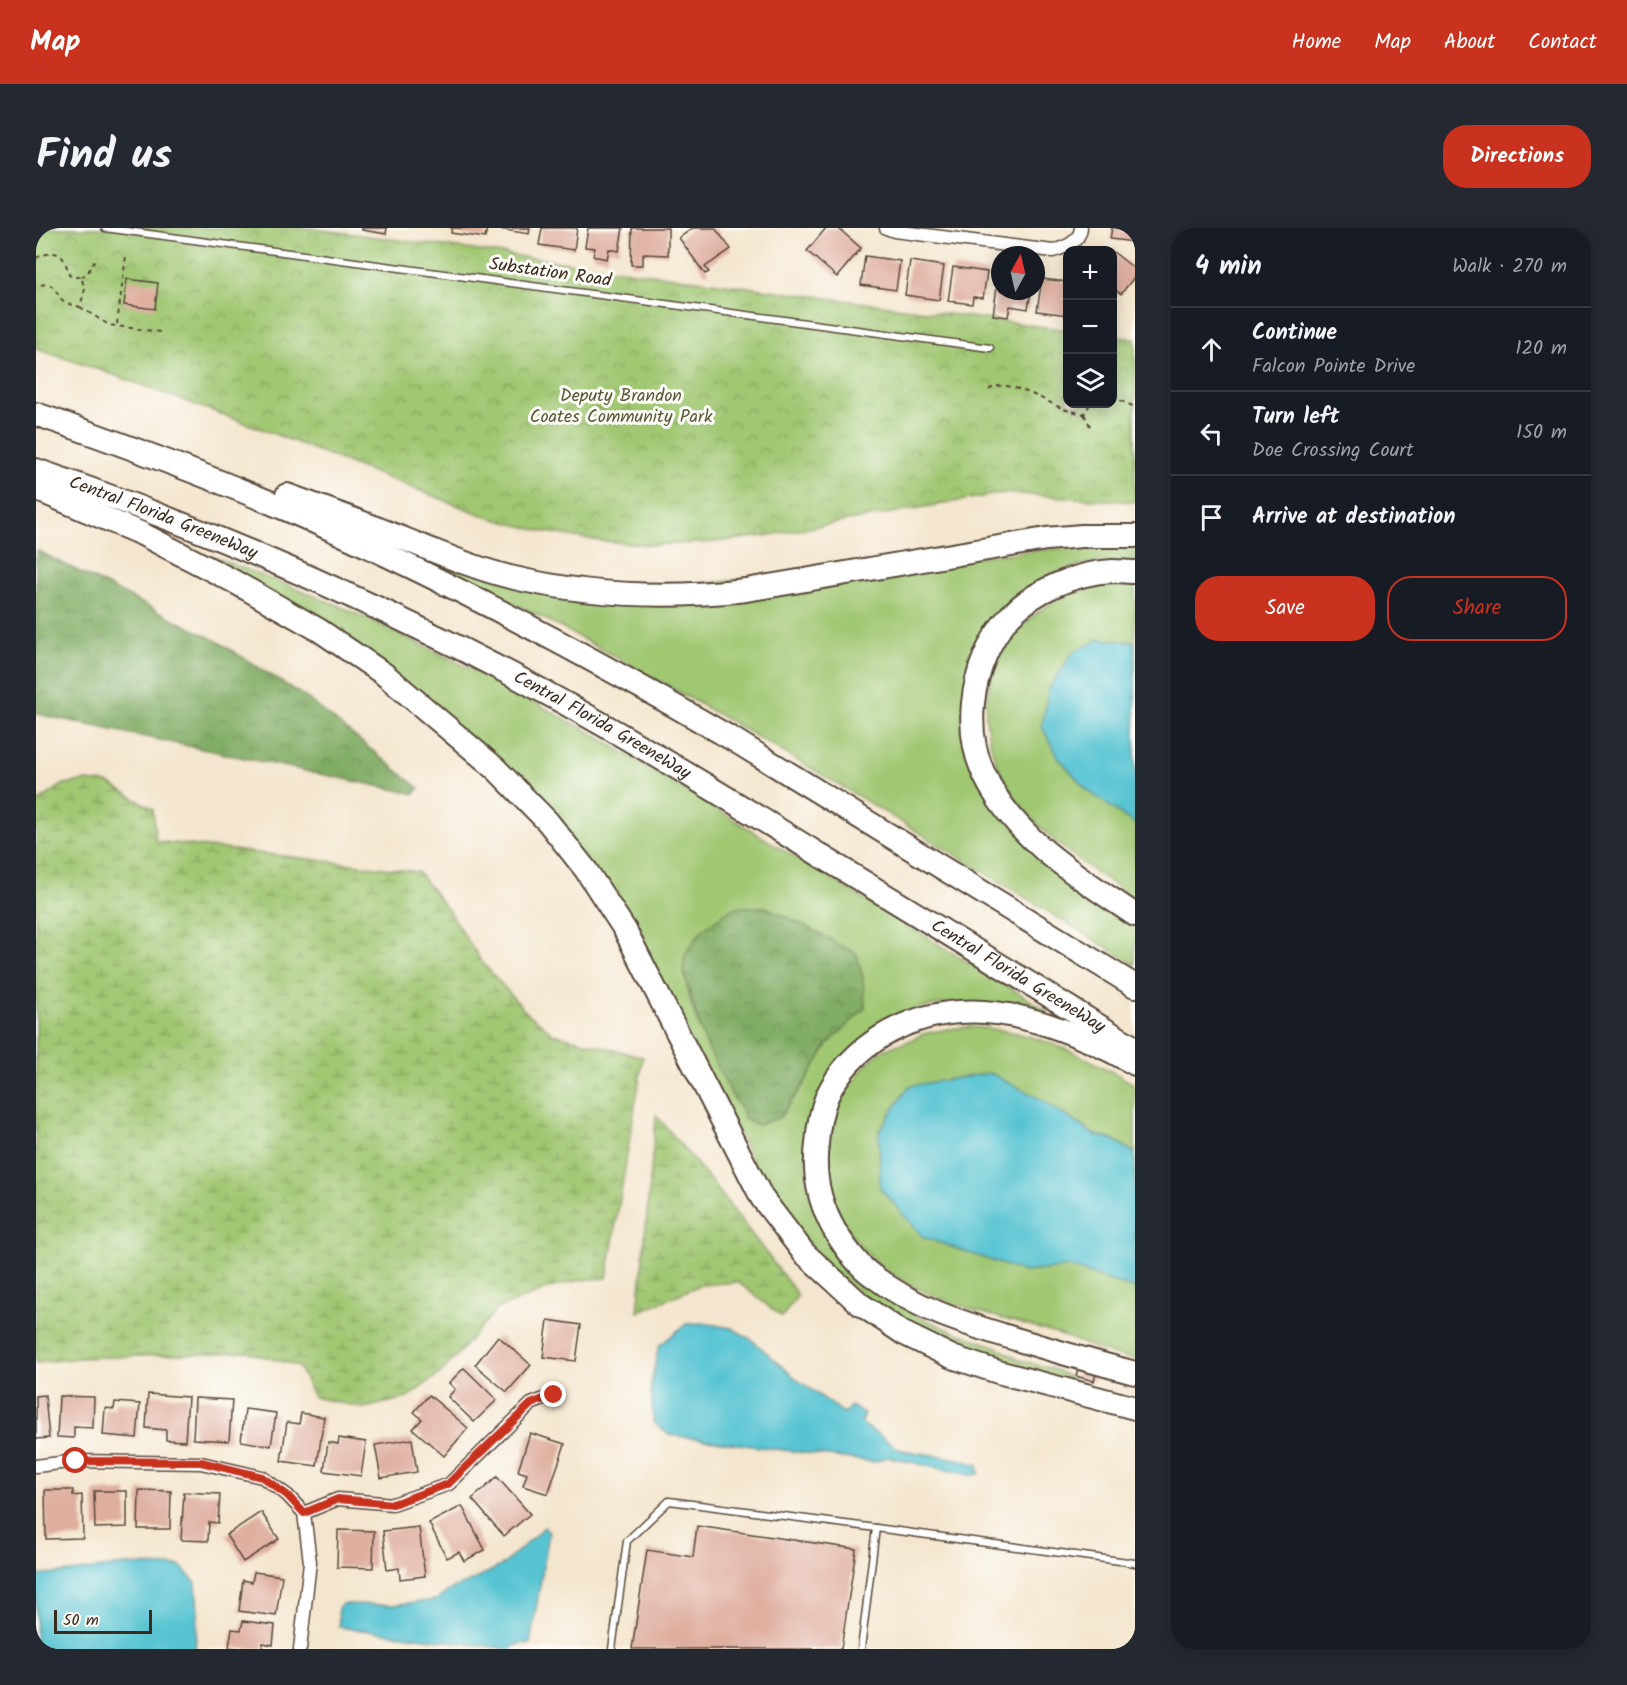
<!DOCTYPE html>
<meta charset="utf-8">
<style>
:root{--surface:#171b24;--page:#242831;--text:#f1f3f6;--muted:#9ea1a6;--line:#363941;--accent:#c8321e}
body{margin:0;font-family:Kalam,sans-serif;background:var(--page);color:var(--text)}
.controls{position:absolute;right:18px;top:18px;display:grid;overflow:hidden;border-radius:12px;box-shadow:0 3px 15px #0003}
.controls button{width:54px;height:54px;display:grid;place-items:center;padding:0;border:0;border-bottom:2px solid var(--line);background:var(--surface);color:var(--text);font:30px sans-serif}
.compass{position:absolute;left:955px;top:18px;width:54px;height:54px;border-radius:50%;background:var(--surface);box-shadow:0 3px 15px #0003;rotate:8deg}
.scale{position:absolute;left:18px;bottom:15px;width:98px;box-sizing:border-box;padding-left:6px;border:3px solid #3b2a1e;border-top:0;font-size:16px;line-height:21px;white-space:nowrap;color:#3b2a1e;-webkit-text-stroke:4px #fdfcf7;paint-order:stroke}
.stop{position:absolute;width:18px;height:18px;margin:-14px;border:4px solid #c8321e;border-radius:50%;background:#fff}
.stop.end{background:#c8321e;border-color:#fff;box-shadow:0 2px 6px #0008}
.list{margin:0;padding:0;list-style:none}
h2{display:flex;justify-content:space-between;align-items:center;height:78px;margin:0;padding:0 24px;font-size:26px}
h2 small{font-size:20px;font-weight:400;color:var(--muted)}
.list li{display:grid;grid-template-columns:39px 1fr auto;gap:18px;align-items:center;box-sizing:border-box;height:84px;padding:0 24px;border-top:2px solid var(--line)}
.list b{display:block;font-size:22px;white-space:nowrap}
.list p{margin:0;font-size:20px;white-space:nowrap;color:var(--muted)}
.list em{font-size:20px;font-style:normal;color:var(--muted)}
.actions{display:flex;gap:12px;padding:18px 24px}
.actions a{flex:1;padding:14px 0;border:2px solid var(--accent);border-radius:24px;text-align:center;font-size:21px;color:var(--accent)}
.actions .main{background:var(--accent);color:#fff}
.icon{flex:none;width:33px;height:33px;fill:none;stroke:currentColor;stroke-width:2;stroke-linecap:round;stroke-linejoin:round}
.map{position:relative;flex:none;width:1099px;height:1421px;overflow:hidden;border-radius:24px}
header{display:flex;align-items:center;gap:36px;box-sizing:border-box;height:84px;padding:0 30px;background:var(--accent);color:#fff}
header strong{font-size:28px}
nav{display:flex;gap:33px;margin-inline-start:auto;font-size:21px}
.intro{display:flex;align-items:center;justify-content:space-between;box-sizing:border-box;height:144px;padding:0 36px}
h1{margin:0;font-size:42px}
.button{padding:15px 27px;border-radius:24px;background:var(--accent);color:#fff;font-size:21px;font-weight:700}
main{display:flex;gap:36px;padding:0 36px}
aside{flex:1;background:var(--surface);border-radius:24px;box-shadow:0 3px 15px #0003}
.map>svg:first-child{display:block}
</style>
<header>
<strong>Map</strong>
<nav><a>Home</a><a>Map</a><a>About</a><a>Contact</a></nav>
</header>
<div class="intro"><h1>Find us</h1><a class="button">Directions</a></div>
<main>
<div class="map">
<svg width="1099" height="1421" viewBox="0 0 1099 1421">
<defs>
<pattern id="forest-crowns" width="20" height="18" patternUnits="userSpaceOnUse" patternTransform="scale(1.5)"><rect width="20" height="18" fill="#80ac64"/><path d="M2 6a3 3 0 1 1 6 0M12 15a3 3 0 1 1 6 0" fill="none" stroke="#6a8c52"/></pattern>
<pattern id="wetland-marsh" width="20" height="14" patternUnits="userSpaceOnUse" patternTransform="scale(1.5)"><rect width="20" height="14" fill="#a0c772"/><path d="M1 5h8M5 5V1M11 12h8M15 12V8" fill="none" stroke="#84a25d"/></pattern>
<pattern id="park-crowns" width="20" height="18" patternUnits="userSpaceOnUse" patternTransform="scale(1.5)"><rect width="20" height="18" fill="#a0c772"/><path d="M2 6a3 3 0 1 1 6 0M12 15a3 3 0 1 1 6 0" fill="none" stroke="#84a25d"/></pattern>
</defs>
<rect width="100%" height="100%" fill="#fdfcf7"/>
<filter id="ink" filterUnits="userSpaceOnUse"><feTurbulence type="fractalNoise" baseFrequency=".0167" numOctaves="2"/><feDisplacementMap in="SourceGraphic" scale="12" xChannelSelector="R" yChannelSelector="G"/><feConvolveMatrix kernelMatrix="1 2 1 2 8 2 1 2 1" color-interpolation-filters="sRGB"/></filter>
<filter id="wash" filterUnits="userSpaceOnUse"><feTurbulence type="fractalNoise" baseFrequency=".008" numOctaves="4" result="noise"/><feDisplacementMap in="SourceGraphic" scale="24" xChannelSelector="R" yChannelSelector="G"/><feGaussianBlur stdDeviation="1.35" result="paint"/><feColorMatrix in="noise" values="0 0 0 0 0 0 0 0 0 0 0 0 0 0 0 0 0 1.4 0 .05"/><feComposite in="paint" operator="in"/></filter>
<g filter="url(#wash)">
<rect width="100%" height="100%" fill="#f4e6ce"/>
<g fill="#a0c772" stroke="#6e7848" stroke-width="1.5" fill-rule="evenodd">
<path d="M1099,313V333L1060,334L1033,340L1016,347L972,376L928,518L1017,643L1099,701V737C915,624 731,510 541,408C487,378 430,352 375,325L548,367Z"/>
<path d="M176,328L299,376L351,400L449,448L559,507L1012,783L1010,787L915,775L883,780L857,790L838,801L771,905C769,928 770,948 774,970L881,1088L918,1104L961,1119L983,1132L1020,1142L1039,1152L1053,1156V1158L984,1140L910,1116L845,1082L796,1043L740,978L620,745L446,518L175,335ZM729,679L767,697L821,726L829,780L792,816L768,856L699,873C677,832 645,773 649,726Z"/>
<path d="M1080,356L1099,358V414L1064,411L1023,530L1051,562L1099,596V671C1068,650 1035,629 1008,603C954,550 925,473 978,408C1004,375 1038,358 1080,356Z"/>
<path d="M933,799C994,801 1048,826 1099,857V925L1078,912L1059,907L1001,869L988,1044L1034,1039L1099,1061V1132C1075,1128 1053,1117 1030,1109C969,1089 896,1078 845,1038C793,997 777,930 807,871C815,855 825,840 839,828C847,821 858,818 867,815C875,813 881,808 888,806C903,802 918,800 933,799Z"/>
</g>
<g fill="url(#forest-crowns)" stroke="#5e6b41" stroke-width="1.5">
<path d="M0,322L181,413L271,470L383,560L379,566L0,486Z"/>
<path d="M700,679H729L767,697L821,726L827,750L829,780L792,816L768,856L744,889L722,897L710,892L682,841L667,809L647,742L649,726L665,703L689,685Z"/>
</g>
<g fill="url(#wetland-marsh)" stroke="#6e7848" stroke-width="1.5">
<path d="M48,553L72,555L117,581L120,613L382,644L412,682L445,733L490,784L518,806L607,829L571,1050L545,1052L513,1060L461,1081L407,1143L371,1170L328,1180L278,1169L262,1138L212,1124L43,1130L0,1135V575L28,556Z"/>
<path d="M620,887L675,953L762,1067L746,1089L702,1054L664,1057L602,1084Z"/>
</g>
<path fill="url(#park-crowns)" stroke="#6e7848" stroke-width="1.5" d="M0,0H273L1031,102L1032,176H1076L1077,108L1099,111V274L967,265L728,308L678,314L618,317L564,313L505,303L454,290L223,200L67,143L0,121Z"/>
<g fill="#59c4d3" stroke="#4a7778" stroke-width="1.5">
<path d="M1064,411L1099,414V596L1051,562L1023,530L1006,499L1012,462L1037,424Z"/>
<path d="M954,845L1001,869L1059,907L1078,912L1099,925V1061L1034,1039L988,1044L887,1009L844,960L843,903L873,858Z"/>
<path d="M667,1095L696,1100L716,1112L762,1152L808,1185L815,1178L828,1185L825,1195L865,1222L922,1231L942,1237L943,1246L933,1247L852,1229L837,1234L633,1207L617,1194L615,1156L623,1118L650,1096Z"/>
<path d="M508,1299L513,1305L494,1416L484,1415L474,1421L303,1399L302,1380L306,1376L355,1377L400,1372L417,1360L436,1353L468,1336Z"/>
<path d="M90,1337L144,1338L160,1355L162,1386L159,1421H0V1348Z"/>
</g>
<g id="blocks">
<g fill="#dfae9f">
<path d="M326,0H351L350,6L326,2Z"/>
<path d="M416,0H451L449,10L415,5Z"/>
<path d="M463,0H494L493,6L463,1Z"/>
<path d="M506,0H541L538,22L503,17Z"/>
<path d="M552,0H587L583,23L573,21L571,31L557,28L559,20L549,19Z"/>
<path d="M596,0H632V27L607,26V37H595Z"/>
<path d="M657,0H679L695,21L669,39L673,44L669,46L643,10Z"/>
<path d="M790,0H802L825,20L801,49L771,23Z"/>
<path d="M1076,0H1099V14L1074,11Z"/>
<path d="M1076,23L1099,41V48L1085,66L1076,59Z"/>
<path d="M829,28L864,33L860,62L825,57Z"/>
<path d="M874,33L908,38L903,72L869,67Z"/>
<path d="M917,39L951,44L947,70L937,69L936,76L912,73Z"/>
<path d="M963,45H964V63H995L992,81L974,78L972,89L957,87Z"/>
<path d="M91,51L122,55L119,81L88,77Z"/>
<path d="M1006,51L1032,54V87L1001,83Z"/>
<path d="M512,1092L545,1097L540,1133L507,1129Z"/>
<path d="M462,1108L495,1137L471,1164L439,1137Z"/>
<path d="M1048,1120L1066,1125L1058,1153L1040,1148Z"/>
<path d="M428,1140L461,1172L438,1194L412,1169L419,1161L413,1155Z"/>
<path d="M112,1166L152,1169L149,1213L130,1212V1202L110,1200Z"/>
<path d="M9,1167L13,1210L0,1211V1168Z"/>
<path d="M393,1167L432,1200L408,1228L377,1201L386,1191L378,1184Z"/>
<path d="M23,1168L58,1169L57,1200L38,1199V1210L21,1209Z"/>
<path d="M159,1170L196,1172L193,1213L157,1211Z"/>
<path d="M79,1174L104,1176L101,1210L67,1207L69,1180L78,1181Z"/>
<path d="M209,1181L240,1185L235,1218L205,1213Z"/>
<path d="M265,1185L288,1189L281,1238L245,1233L251,1194L263,1196Z"/>
<path d="M494,1205L529,1216L512,1266L487,1258L491,1246L482,1243Z"/>
<path d="M303,1210L330,1214L325,1248L288,1243L292,1214L302,1216Z"/>
<path d="M376,1211L381,1244L345,1250L339,1217Z"/>
<path d="M461,1249L494,1286L468,1308L436,1271Z"/>
<path d="M9,1262H37V1268L46,1267L47,1310L10,1311Z"/>
<path d="M103,1262L135,1263L134,1301H102Z"/>
<path d="M58,1263H91V1299L59,1300Z"/>
<path d="M148,1264L184,1266L182,1295L173,1294L172,1313L145,1312Z"/>
<path d="M426,1278L449,1322L428,1333L423,1324L411,1330L393,1295Z"/>
<path d="M225,1284L243,1311L207,1334L190,1307Z"/>
<path d="M661,1298L820,1321L805,1421H596L611,1322L657,1329Z"/>
<path d="M383,1299L389,1348L364,1351L363,1340L351,1342L347,1303Z"/>
<path d="M302,1302L338,1303L337,1340L301,1339Z"/>
<path d="M218,1344L246,1348L240,1388L203,1383L207,1352L216,1354Z"/>
<path d="M207,1393L239,1397L237,1417L227,1415L226,1421H204L193,1419L196,1401L205,1402Z"/>
</g>
</g>
</g>
<g filter="url(#ink)">
<use href="#blocks" fill-opacity="0" stroke="#574638" stroke-width="1.5"/>
<g fill="none" stroke-linecap="round" stroke-linejoin="round">
<defs>
<g id="lane">
<path d="M69,0L954,120"/>
<path d="M576,1421L591,1313L633,1273L840,1300"/>
<path d="M825,1421L840,1300L1099,1335"/>
</g>
<g id="street">
<path d="M850,0L858,3L1017,23C1029,19 1043,15 1045,0"/>
<path d="M0,1238L40,1233L165,1235L226,1249L251,1267L268,1285L274,1334L264,1421"/>
<path d="M268,1285L302,1271L357,1276L413,1256L495,1176L518,1167"/>
</g>
<g id="highway">
<path d="M0,186C86,216 171,247 254,283C407,350 554,428 698,512L1099,758"/>
<path id="s1" d="M0,242C168,300 331,370 488,453C591,508 690,569 790,631C893,694 996,757 1099,820"/>
<path d="M0,261L106,306L197,353L283,402L348,446L459,540L512,594L550,642L589,702L726,970L768,1025L824,1076L867,1105L916,1129L962,1144L1099,1180"/>
<path d="M251,267C287,280 323,293 358,307C397,322 434,339 474,349C553,368 630,371 710,362L1010,311L1046,308H1099"/>
<path d="M1099,344C1092,344 1084,343 1076,343C1040,345 999,362 974,388C953,411 940,444 937,475C934,506 939,531 954,558C987,617 1045,650 1099,687"/>
<path d="M1099,836C1050,808 980,779 923,784C869,788 815,817 791,868C785,883 782,900 781,916C777,947 784,977 799,1003C809,1019 821,1037 837,1048C883,1083 931,1096 986,1113C1023,1124 1061,1135 1099,1145"/>
</g>
</defs>
<use href="#lane" stroke="#574638" stroke-width="9"/>
<use href="#street" stroke="#574638" stroke-width="15"/>
<use href="#highway" stroke="#574638" stroke-width="26"/>
<g stroke="#574638" stroke-width="2" stroke-dasharray="4.5 4.5" stroke-linecap="butt">
<path d="M0,30C22,20 28,25 33,47L37,49H45L49,61L44,79C39,77 33,77 29,74C17,67 23,51 0,58"/>
<path d="M45,49L51,46L61,28"/>
<path d="M44,79L73,97L124,104"/>
<path d="M81,96L90,28"/>
<path d="M953,162C967,148 1010,173 1025,180C1032,183 1040,184 1048,186L1054,176"/>
<path d="M1076,169L1099,179"/>
<path d="M1048,186L1055,200"/>
</g>
<use href="#lane" stroke="#fff" stroke-width="6"/>
<use href="#street" stroke="#fff" stroke-width="12"/>
<use href="#highway" stroke="#fff" stroke-width="22"/>
</g>
</g>
<g fill="none" stroke-linecap="round" stroke-linejoin="round" filter="url(#ink)">
<path stroke="#c8321e" stroke-width="8" d="M40,1233L165,1234L226,1249L251,1267L268,1285L302,1271L357,1276L412,1256L495,1176L518,1167"/>
</g>
<g text-anchor="middle" dominant-baseline="central" stroke-width="6" stroke-linejoin="round" paint-order="stroke">
<g font-size="18" fill="#3b2a1e" stroke="#fdfcf7">
<text transform="translate(514 45) rotate(8)">Substation Road</text>
<text stroke="none"><textPath href="#s1" startOffset="136">Central Florida GreeneWay</textPath></text>
<text stroke="none"><textPath href="#s1" startOffset="622">Central Florida GreeneWay</textPath></text>
<text stroke="none"><textPath href="#s1" startOffset="1108">Central Florida GreeneWay</textPath></text>
</g>
<g font-size="18" fill="#595937" stroke="#fdfcf7">
<text x="585" y="168">Deputy Brandon<tspan x="585" dy="21">Coates Community Park</tspan></text>
</g>
</g>
</svg>
<div class="controls">
<button>+</button>
<button>−</button>
<button><svg class="icon" aria-label="layers" viewBox="0 0 24 24"><path d="M12 4l9 5-9 5-9-5zM3 14l9 5 9-5"/></svg></button>
</div>
<svg class="compass" viewBox="-18 -18 36 36"><path d="M0-13l5 13h-10z" fill="#e53935"/><path d="M0 13l5-13h-10z" fill="#9ea1a6"/></svg>
<div class="scale">50 m</div>
<div class="stop" style="left:40px;top:1233px"></div>
<div class="stop end" style="left:518px;top:1167px"></div>
</div>
<aside>
<h2>4 min<small>Walk · 270 m</small></h2>
<ul class="list">
<li><svg class="icon" aria-label="ahead" viewBox="0 0 24 24"><path d="M12 20V5M6 11l6-6 6 6"/></svg><div><b>Continue</b><p>Falcon Pointe Drive</p></div><em>120 m</em></li>
<li><svg class="icon" aria-label="left" viewBox="0 0 24 24"><path d="M17 20v-9H6M10 6l-5 5 5 5"/></svg><div><b>Turn left</b><p>Doe Crossing Court</p></div><em>150 m</em></li>
<li><svg class="icon" aria-label="arrive" viewBox="0 0 24 24"><path d="M6 21V4h12l-3 4 3 4H6"/></svg><div><b>Arrive at destination</b></div></li>
</ul>
<div class="actions"><a class="main">Save</a><a>Share</a></div>
</aside>
</main>
